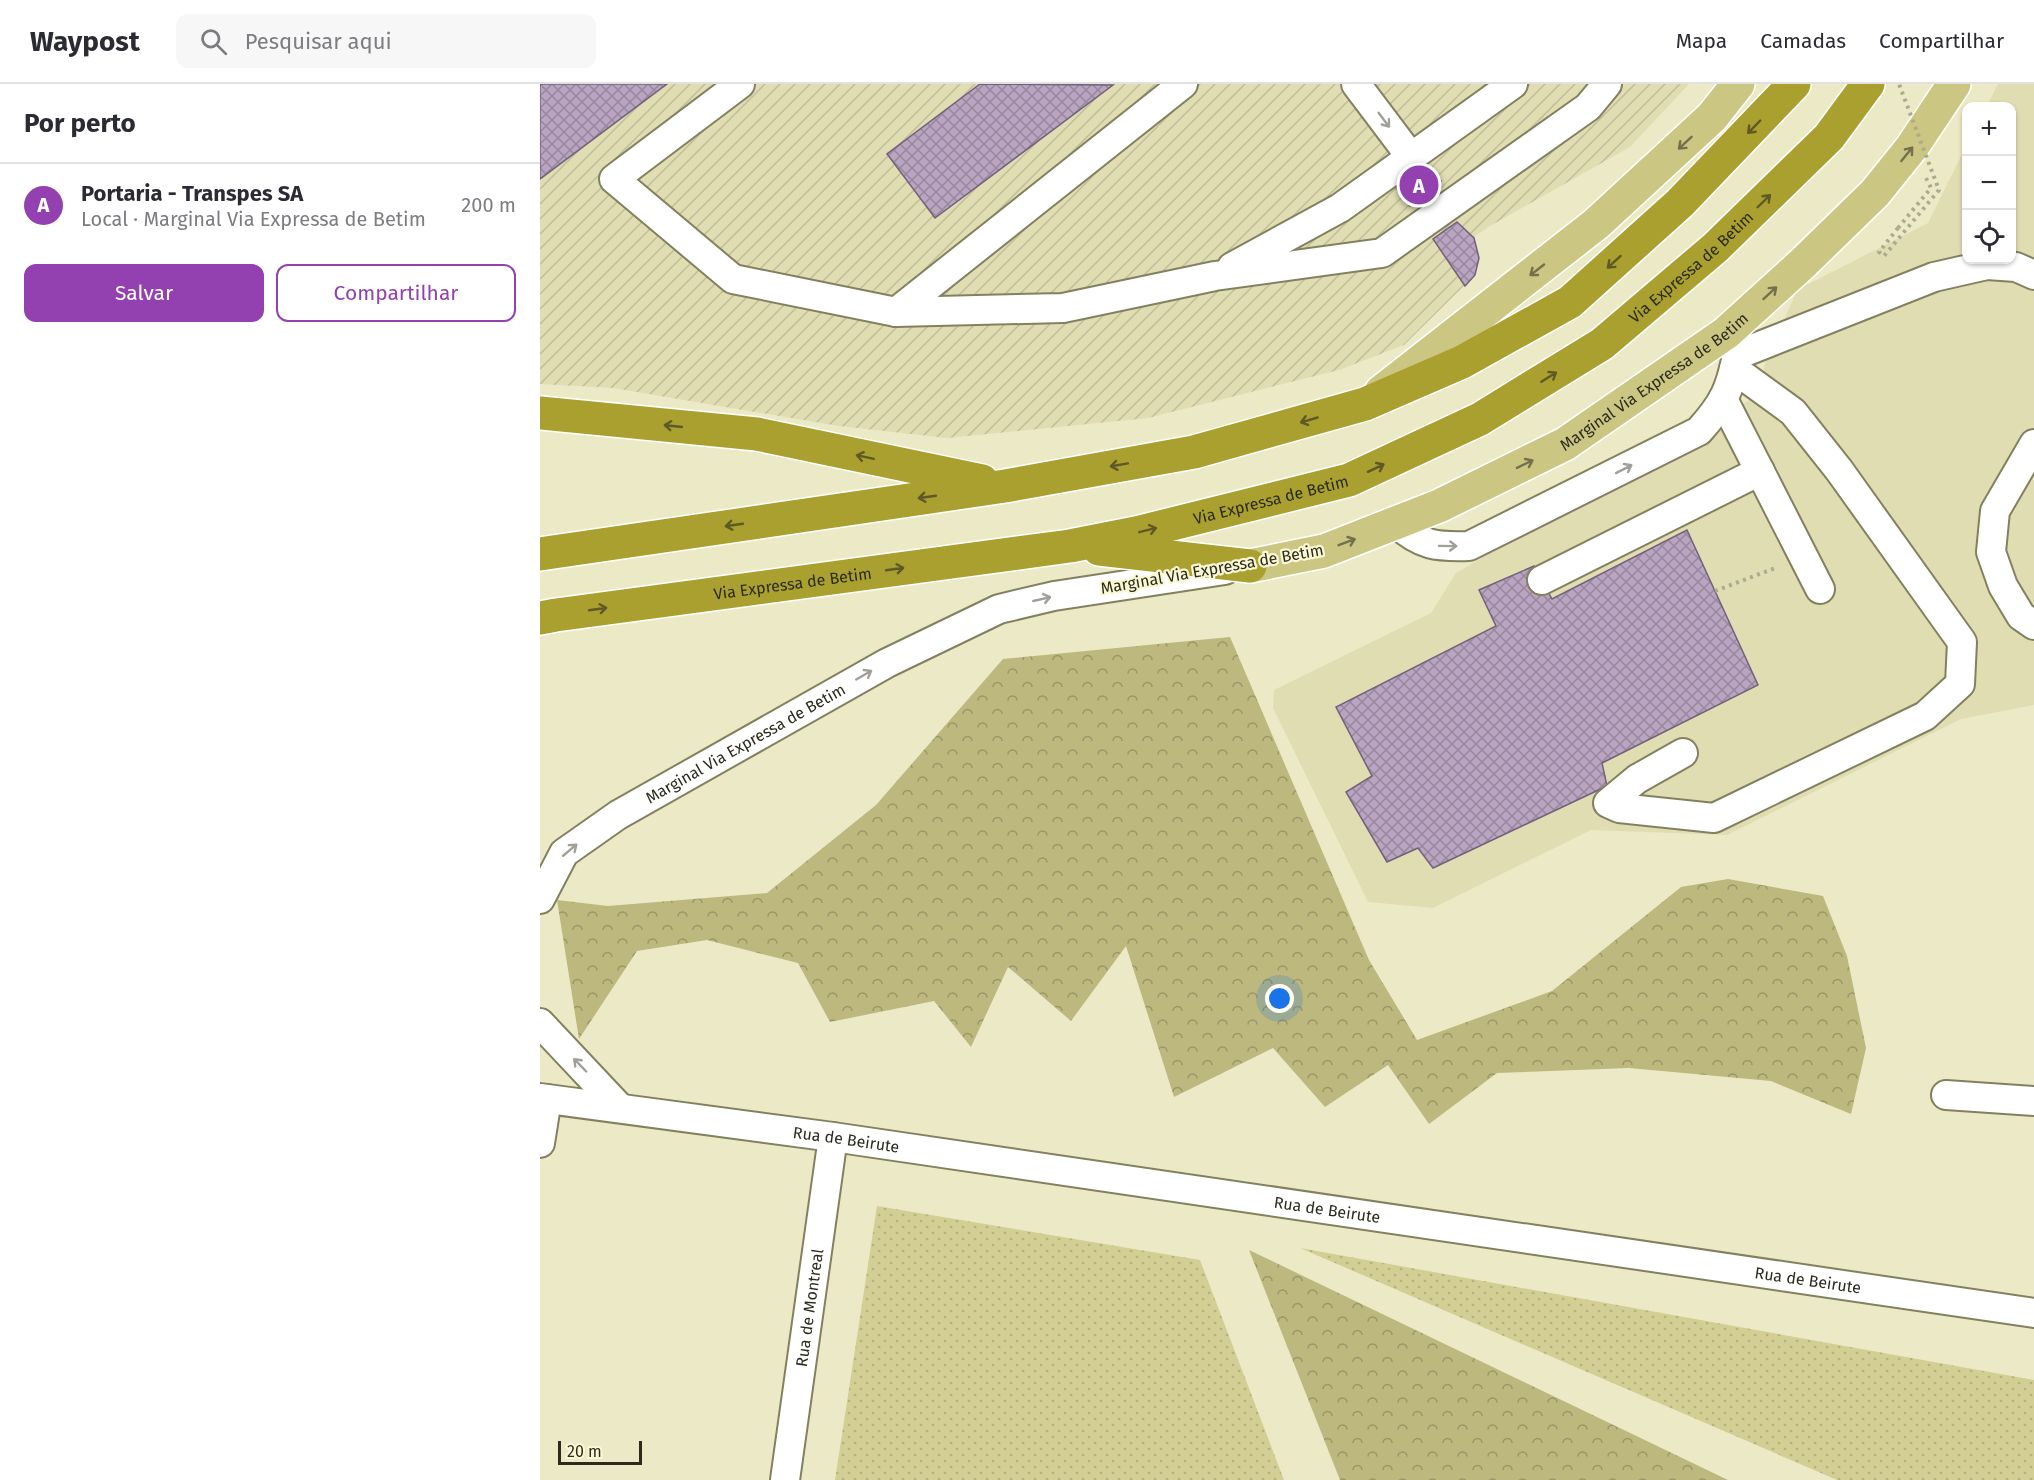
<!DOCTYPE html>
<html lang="pt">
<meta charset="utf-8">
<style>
:root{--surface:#fff;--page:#f7f7f7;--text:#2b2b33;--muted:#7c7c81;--line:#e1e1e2;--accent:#9341b1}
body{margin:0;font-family:"Fira Sans",sans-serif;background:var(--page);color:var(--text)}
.controls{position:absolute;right:18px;top:18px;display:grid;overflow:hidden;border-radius:12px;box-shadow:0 2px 4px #0004}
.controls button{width:54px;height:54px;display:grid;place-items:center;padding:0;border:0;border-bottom:2px solid var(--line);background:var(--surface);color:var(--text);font:30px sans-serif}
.scale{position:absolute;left:18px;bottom:15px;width:84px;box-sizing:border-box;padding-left:6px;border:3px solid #2b2a1d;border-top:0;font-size:16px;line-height:21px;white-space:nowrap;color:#2b2a1d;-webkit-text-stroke:4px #faf7d3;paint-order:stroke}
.you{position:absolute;left:740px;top:915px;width:21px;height:21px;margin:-15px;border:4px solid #fff;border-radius:50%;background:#1a73e8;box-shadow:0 0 0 9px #1a73e833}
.badge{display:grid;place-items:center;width:39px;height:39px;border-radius:50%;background:var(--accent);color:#fff;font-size:20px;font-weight:700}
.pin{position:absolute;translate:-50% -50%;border:3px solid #fff;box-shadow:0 2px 6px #0006}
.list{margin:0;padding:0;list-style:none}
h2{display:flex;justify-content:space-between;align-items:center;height:78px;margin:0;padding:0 24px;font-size:26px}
h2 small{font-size:20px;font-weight:400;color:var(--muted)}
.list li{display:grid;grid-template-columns:39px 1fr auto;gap:18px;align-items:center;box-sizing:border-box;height:84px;padding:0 24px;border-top:2px solid var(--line)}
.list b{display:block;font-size:22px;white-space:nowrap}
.list p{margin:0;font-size:20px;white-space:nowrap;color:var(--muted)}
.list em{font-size:20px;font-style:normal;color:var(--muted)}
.actions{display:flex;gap:12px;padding:18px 24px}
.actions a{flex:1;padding:14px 0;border:2px solid var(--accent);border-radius:12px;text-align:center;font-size:21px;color:var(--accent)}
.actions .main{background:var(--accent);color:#fff}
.icon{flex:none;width:33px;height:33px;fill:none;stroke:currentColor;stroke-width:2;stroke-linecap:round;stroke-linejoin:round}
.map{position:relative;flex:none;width:1494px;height:1396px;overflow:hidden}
header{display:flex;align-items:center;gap:36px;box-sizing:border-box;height:84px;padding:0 30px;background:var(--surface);border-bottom:2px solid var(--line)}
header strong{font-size:28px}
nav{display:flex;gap:33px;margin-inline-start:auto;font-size:21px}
.search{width:420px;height:54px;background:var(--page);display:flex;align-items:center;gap:15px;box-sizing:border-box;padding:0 21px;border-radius:12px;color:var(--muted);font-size:22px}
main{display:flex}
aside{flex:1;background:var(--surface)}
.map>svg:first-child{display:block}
</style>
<header>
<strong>Waypost</strong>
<div class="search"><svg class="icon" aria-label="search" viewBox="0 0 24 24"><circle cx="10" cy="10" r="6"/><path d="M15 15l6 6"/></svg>Pesquisar aqui</div>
<nav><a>Mapa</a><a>Camadas</a><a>Compartilhar</a></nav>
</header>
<main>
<aside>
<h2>Por perto<small></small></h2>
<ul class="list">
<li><span class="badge">A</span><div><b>Portaria - Transpes SA</b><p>Local · Marginal Via Expressa de Betim</p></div><em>200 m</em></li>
</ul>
<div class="actions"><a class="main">Salvar</a><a>Compartilhar</a></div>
</aside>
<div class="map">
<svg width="1494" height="1396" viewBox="0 0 1494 1396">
<defs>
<pattern id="industrial-furrows" width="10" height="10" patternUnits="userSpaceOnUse" patternTransform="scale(1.5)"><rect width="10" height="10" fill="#e0ddb3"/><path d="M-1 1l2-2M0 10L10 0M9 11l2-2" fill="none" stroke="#c0be9a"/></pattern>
<pattern id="grass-dots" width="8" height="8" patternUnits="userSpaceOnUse" patternTransform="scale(1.5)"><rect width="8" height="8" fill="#d3cf94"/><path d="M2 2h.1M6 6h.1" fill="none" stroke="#b5b27f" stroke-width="1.8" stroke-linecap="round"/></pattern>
<pattern id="forest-crowns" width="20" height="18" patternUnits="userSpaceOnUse" patternTransform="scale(1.5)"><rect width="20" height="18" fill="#bdb87d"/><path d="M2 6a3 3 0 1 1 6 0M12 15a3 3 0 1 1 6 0" fill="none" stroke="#9a9666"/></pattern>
<pattern id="building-cross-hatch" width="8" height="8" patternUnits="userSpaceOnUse" patternTransform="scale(1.5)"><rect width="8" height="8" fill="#b9a4c1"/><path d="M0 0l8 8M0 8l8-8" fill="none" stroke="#97869c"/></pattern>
</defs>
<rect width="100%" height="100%" fill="#eceac6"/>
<path fill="#e0ddb3" d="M1458,0H1494V621L1421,635L1187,751L1051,746L893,824L828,818L733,624L734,606L891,529L916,489L1218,311L1225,280L1257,206L1388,139L1426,62V176H1472V22H1447Z"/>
<path fill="url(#industrial-furrows)" d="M0,0H1149L1090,63L950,142L934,153L939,174L935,191L864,261L799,286L608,334L407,354L299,342L73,304L0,300Z"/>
<g fill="url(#grass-dots)">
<path d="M337,1122L660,1176L744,1396H295Z"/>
<path d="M760,1164L1494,1296V1396H1297Z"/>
</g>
<g fill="url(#forest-crowns)">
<path d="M690,553L829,876L877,956L1012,907L1141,803L1188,795L1283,812L1307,872L1326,964L1311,1030L1231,997L1089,984L957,989L889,1040L848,981L785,1023L733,964L634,1013L586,862L531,937L468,883L431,963L394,917L290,938L258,879L167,856L97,867L39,955L17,816L68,822L227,809L336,721L463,575Z"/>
<path d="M709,1166L1188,1396H800Z"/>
</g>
<g fill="url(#building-cross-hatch)" stroke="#73607b" stroke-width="1.5">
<path d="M0,0H127L0,95Z"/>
<path d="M440,0L573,1L395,134L347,70Z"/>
<path d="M887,81L901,97L870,122L857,105Z"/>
<path d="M917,138L934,154L939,174L935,191L925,202L893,155Z"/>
<path d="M1147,446L1218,601L1062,679L1067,702L893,784L878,764L847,778L806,708L832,692L796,623L956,542L939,506L994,482L1012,515Z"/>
</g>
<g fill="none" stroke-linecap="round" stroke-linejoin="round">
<defs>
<g id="minor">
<path d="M200,0L74,95L193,195L356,228L523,224L675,192L842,169L1048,23L1067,0"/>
<path d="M816,0L871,73"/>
<path d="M692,183L800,124L973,0"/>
<path d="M356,228L643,0"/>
<path d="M1197,271L1394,193L1447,181L1476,183L1494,191"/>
<path d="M1183,315L1280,505"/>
<path d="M1494,360L1455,427L1451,468L1463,502L1481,532L1494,541"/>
<path d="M856,439C881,462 897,463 929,462L1159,347C1183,320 1190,307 1197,271L1196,268"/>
<path d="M1002,496L1220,387"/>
<path d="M1143,669L1097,695L1068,719L1079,724L1174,734L1385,632L1420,600L1422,558L1299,386L1253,328L1194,285"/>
<path id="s1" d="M0,815L24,769L78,731L347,579L459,525L514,512L685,486"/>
<path d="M0,939L80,1024"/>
<path d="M1406,1011L1494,1017"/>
<path id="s2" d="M0,1014L293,1053L1494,1229"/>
<path d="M0,1059L7,1015"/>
<path id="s3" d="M245,1396L293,1053"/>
</g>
<g id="major">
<path d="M841,308L1056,140L1172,33L1198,0"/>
<path id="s4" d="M710,482L784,467L899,422L1025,360L1186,249L1262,180L1335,109L1372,63L1414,0"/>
</g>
<g id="highway">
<path d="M0,329L217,350L442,397"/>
<path d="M559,465L710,482"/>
<path d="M0,470L465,402L654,368L825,320L922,278L1030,218L1140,119L1254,0"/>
<path id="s5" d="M0,534L16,531L530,462L596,449L809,396L940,335L1062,260L1175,164L1289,53L1328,0"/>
</g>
</defs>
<use href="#minor" stroke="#838060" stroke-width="32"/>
<use href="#major" stroke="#fff" stroke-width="36"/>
<use href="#highway" stroke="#fff" stroke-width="36"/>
<g stroke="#acab8e" stroke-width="4" stroke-dasharray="3 4.5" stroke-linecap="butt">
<path d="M1358,144L1391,104L1386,94"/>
<path d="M1175,507L1238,483"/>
</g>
<use href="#minor" stroke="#fff" stroke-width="28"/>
<use href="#major" stroke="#ccc683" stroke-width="33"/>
<use href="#highway" stroke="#aaa030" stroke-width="33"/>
<path stroke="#acab8e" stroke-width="4" stroke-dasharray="3 4.5" stroke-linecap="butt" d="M1358,144L1339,168L1344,172L1399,106L1359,0"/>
</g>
<defs><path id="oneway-shaft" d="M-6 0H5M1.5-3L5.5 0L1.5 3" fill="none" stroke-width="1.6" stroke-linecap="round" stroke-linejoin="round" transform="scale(1.5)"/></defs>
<g stroke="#a09f99">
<use href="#oneway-shaft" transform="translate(844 36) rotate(53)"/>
<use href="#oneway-shaft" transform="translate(1084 385) rotate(-27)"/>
<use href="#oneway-shaft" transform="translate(908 462) rotate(1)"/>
<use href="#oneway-shaft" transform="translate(502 515) rotate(-13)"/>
<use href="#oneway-shaft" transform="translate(324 591) rotate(-30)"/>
<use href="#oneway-shaft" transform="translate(30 766) rotate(-40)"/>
<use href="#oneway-shaft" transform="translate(40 981) rotate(-134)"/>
</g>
<g stroke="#5e5925">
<use href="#oneway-shaft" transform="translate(1214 43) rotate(134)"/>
<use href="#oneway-shaft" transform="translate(1224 117) rotate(-44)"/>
<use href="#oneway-shaft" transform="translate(1074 178) rotate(138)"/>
<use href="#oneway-shaft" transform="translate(1009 293) rotate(-32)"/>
<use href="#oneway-shaft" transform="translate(769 336) rotate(164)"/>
<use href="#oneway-shaft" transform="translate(133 342) rotate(-174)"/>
<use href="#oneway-shaft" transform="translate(325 373) rotate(-168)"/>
<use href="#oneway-shaft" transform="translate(579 381) rotate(170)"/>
<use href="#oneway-shaft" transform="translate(836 384) rotate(-25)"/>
<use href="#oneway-shaft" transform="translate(387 413) rotate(172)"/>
<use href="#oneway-shaft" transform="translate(194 441) rotate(172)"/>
<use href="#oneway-shaft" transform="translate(608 446) rotate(-14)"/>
<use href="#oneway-shaft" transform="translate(355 485) rotate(-8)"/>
<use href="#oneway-shaft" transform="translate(58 525) rotate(-8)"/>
</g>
<g stroke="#73704b">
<use href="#oneway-shaft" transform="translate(1145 59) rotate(137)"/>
<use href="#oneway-shaft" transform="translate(1367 70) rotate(-51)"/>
<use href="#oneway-shaft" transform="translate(997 186) rotate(142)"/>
<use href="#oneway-shaft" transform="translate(1230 209) rotate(-42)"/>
<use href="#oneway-shaft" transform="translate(985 380) rotate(-26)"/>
<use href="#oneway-shaft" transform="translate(807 458) rotate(-21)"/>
</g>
<g text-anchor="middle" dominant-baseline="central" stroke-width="4.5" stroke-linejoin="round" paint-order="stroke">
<g font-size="16" fill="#2b2a1d" stroke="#faf7d3">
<text stroke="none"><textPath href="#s5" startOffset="1227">Via Expressa de Betim</textPath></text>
<text stroke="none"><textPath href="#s4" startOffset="448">Marginal Via Expressa de Betim</textPath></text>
<text stroke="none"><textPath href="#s5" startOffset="741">Via Expressa de Betim</textPath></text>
<text transform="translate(672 485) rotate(-10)">Marginal Via Expressa de Betim</text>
<text stroke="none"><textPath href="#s5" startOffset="255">Via Expressa de Betim</textPath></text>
<text stroke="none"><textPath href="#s1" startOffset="264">Marginal Via Expressa de Betim</textPath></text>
<text stroke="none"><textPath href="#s2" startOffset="309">Rua de Beirute</textPath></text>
<text stroke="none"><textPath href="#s2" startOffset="795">Rua de Beirute</textPath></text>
<text stroke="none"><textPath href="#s2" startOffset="1281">Rua de Beirute</textPath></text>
<text stroke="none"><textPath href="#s3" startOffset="174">Rua de Montreal</textPath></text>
</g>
</g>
</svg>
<div class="controls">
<button>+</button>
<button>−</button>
<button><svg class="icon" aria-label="locate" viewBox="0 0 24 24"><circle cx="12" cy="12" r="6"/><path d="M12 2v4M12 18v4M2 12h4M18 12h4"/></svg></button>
</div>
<div class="scale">20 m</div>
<div class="you"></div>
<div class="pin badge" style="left:879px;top:101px">A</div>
</div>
</main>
